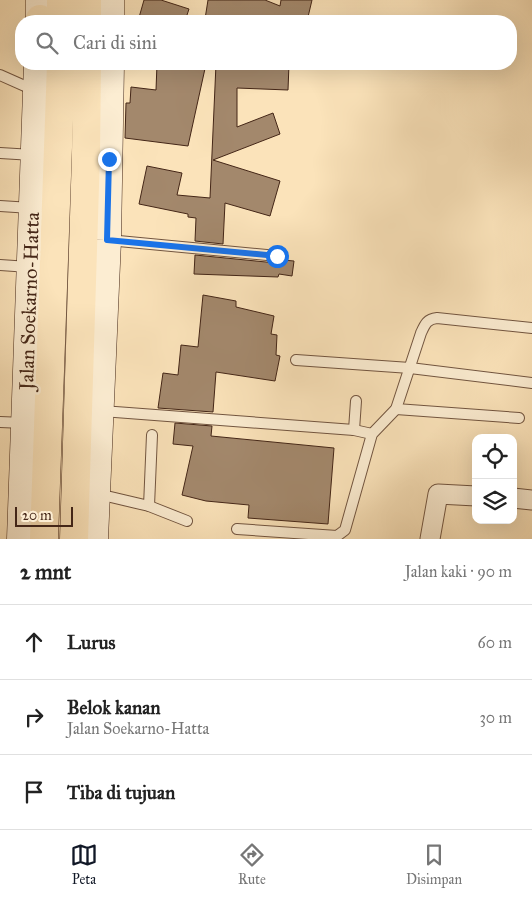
<!DOCTYPE html>
<html lang="id">
<meta charset="utf-8">
<style>
:root{--surface:#fff;--page:#f6f6f6;--text:#222;--muted:#767676;--line:#e0e0e0;--accent:#111827}
body{margin:0;font-family:"IM FELL Great Primer",serif;background:var(--page);color:var(--text)}
.controls{position:absolute;right:15px;bottom:15px;display:grid;overflow:hidden;border-radius:10px;box-shadow:0 5px 20px #0002}
.controls button{width:45px;height:45px;display:grid;place-items:center;padding:0;border:0;border-bottom:1px solid var(--line);background:var(--surface);color:var(--text);font:25px sans-serif}
.scale{position:absolute;left:15px;bottom:12px;width:58px;box-sizing:border-box;padding-left:5px;border:2px solid #442617;border-top:0;font-size:14px;line-height:18px;white-space:nowrap;color:#442617;-webkit-text-stroke:4px #fcedd2;paint-order:stroke}
.stop{position:absolute;width:15px;height:15px;margin:-11px;border:4px solid #1a73e8;border-radius:50%;background:#fff}
.stop.end{background:#1a73e8;border-color:#fff;box-shadow:0 1px 5px #0008}
.list{margin:0;padding:0;list-style:none}
h2{display:flex;justify-content:space-between;align-items:center;height:65px;margin:0;padding:0 20px;font-size:21px}
h2 small{font-size:16px;font-weight:400;color:var(--muted)}
.list li{display:grid;grid-template-columns:32px 1fr auto;gap:15px;align-items:center;box-sizing:border-box;height:75px;padding:0 20px;border-top:1px solid var(--line)}
.list b{display:block;font-size:19px;white-space:nowrap}
.list p{margin:0;font-size:16px;white-space:nowrap;color:var(--muted)}
.list em{font-size:16px;font-style:normal;color:var(--muted)}
.icon{flex:none;width:28px;height:28px;fill:none;stroke:currentColor;stroke-width:2;stroke-linecap:round;stroke-linejoin:round}
.map{position:relative;flex:none;width:532px;height:539px;overflow:hidden}
.search{position:absolute;background:var(--surface);box-shadow:0 5px 20px #0002;left:15px;right:15px;top:15px;height:55px;display:flex;align-items:center;gap:12px;box-sizing:border-box;padding:0 18px;border-radius:20px;color:var(--muted);font-size:19px}
.sheet{height:290px;background:var(--surface)}
nav{display:flex;justify-content:space-around;align-items:center;box-sizing:border-box;height:70px;border-top:1px solid var(--line);background:var(--surface);font-size:14px;color:var(--muted)}
nav a{display:grid;justify-items:center;gap:2px}
nav .on{color:var(--accent)}
.map>svg:first-child{display:block}
</style>
<div class="map">
<svg width="532" height="539" viewBox="0 0 532 539">
<rect width="100%" height="100%" fill="#fbe3ba"/>
<filter id="stains"><feTurbulence type="fractalNoise" baseFrequency=".004" numOctaves="4"/><feColorMatrix values="0 0 0 0 .2 0 0 0 0 .09 0 0 0 0 .02 0 0 0 .5 -.17"/></filter>
<radialGradient id="worn" r=".72"><stop offset=".6" stop-color="#630" stop-opacity="0"/><stop offset="1" stop-color="#630" stop-opacity=".3"/></radialGradient>
<g fill="#a3886c" stroke="#442617">
<path d="M144,0H161L189,9L185,21H138Z"/>
<path d="M208,0H265L280,6L281,0H312L308,17L317,20L220,21L205,19Z"/>
<path d="M157,64H206L188,146L125,138L126,103H130L131,87L156,90Z"/>
<path d="M216,64H289L288,90L237,88V127L273,113L280,134L213,160L280,181L270,216L225,203L223,244L195,241L196,218L188,217V214L139,204L147,166L182,173L177,195L210,198Z"/>
<path d="M195,255L276,263L283,260L294,261L292,276L279,274L278,277L194,274Z"/>
<path d="M203,295L236,301V307L274,316L271,334L277,335L276,355L280,356L275,381L216,372L213,412L158,408L163,373L178,375L181,345L198,347Z"/>
<path d="M175,423L212,426L211,436L334,448L328,524L248,518L249,505L206,501L182,495L193,446L173,444Z"/>
</g>
<g fill="none" stroke-linecap="round" stroke-linejoin="round">
<defs>
<g id="lane">
<path d="M0,75L36,91"/>
<path d="M0,153L33,155"/>
<path d="M0,206L31,208"/>
<path d="M108,240L277,256"/>
<path d="M0,265L29,267"/>
<path d="M296,360L410,368L532,383"/>
<path d="M396,409L519,418"/>
<path d="M102,411L354,430L372,434"/>
<path d="M0,422L24,423"/>
<path d="M354,430L356,401"/>
<path d="M98,494L149,506L152,435"/>
<path d="M149,506L187,521"/>
<path d="M237,529L337,536L345,530L372,434L396,409L421,333C425,324 427,319 437,318L532,328"/>
</g>
<g id="street">
<path d="M513,498L532,500"/>
<path d="M430,539L438,494L476,496"/>
</g>
<g id="secondary">
<path d="M40,21V0"/>
<path d="M110,21V0"/>
<path d="M21,539L38,64"/>
<path d="M94,539L107,240L110,64"/>
</g>
<g id="highway">
<path d="M40,19V21"/>
<path d="M61,21V0"/>
<path d="M87,21V0"/>
<path d="M44,539L61,64"/>
<path d="M74,539L86,153L87,64"/>
</g>
</defs>
<use href="#lane" stroke="#725540" stroke-width="12"/>
<use href="#street" stroke="#725540" stroke-width="21"/>
<use href="#secondary" stroke="#442617" stroke-width="29"/>
<use href="#highway" stroke="#442617" stroke-width="29"/>
<use href="#lane" stroke="#fcedd2" stroke-width="10"/>
<use href="#street" stroke="#fcedd2" stroke-width="19"/>
<use href="#secondary" stroke="#fcedd2" stroke-width="28"/>
<use href="#highway" stroke="#fbe3ba" stroke-width="28"/>
</g>
<g fill="none" stroke-linecap="round" stroke-linejoin="round">
<path stroke="#1a73e8" stroke-width="6" d="M109,159L107,240L277,256"/>
</g>
<g text-anchor="middle" dominant-baseline="central" stroke-width="5" stroke-linejoin="round" paint-order="stroke">
<g font-size="20" fill="#442617" stroke="#fcedd2">
<text transform="translate(29 301) rotate(-88)">Jalan Soekarno-Hatta</text>
</g>
</g>
<rect width="100%" height="100%" filter="url(#stains)"/>
<rect width="100%" height="100%" fill="url(#worn)"/>
</svg>
<div class="controls">
<button><svg class="icon" aria-label="locate" viewBox="0 0 24 24"><circle cx="12" cy="12" r="6"/><path d="M12 2v4M12 18v4M2 12h4M18 12h4"/></svg></button>
<button><svg class="icon" aria-label="layers" viewBox="0 0 24 24"><path d="M12 4l9 5-9 5-9-5zM3 14l9 5 9-5"/></svg></button>
</div>
<div class="scale">20 m</div>
<div class="stop" style="left:277px;top:256px"></div>
<div class="stop end" style="left:109px;top:159px"></div>
<div class="search"><svg class="icon" aria-label="search" viewBox="0 0 24 24"><circle cx="10" cy="10" r="6"/><path d="M15 15l6 6"/></svg>Cari di sini</div>
</div>
<section class="sheet">
<h2>2 mnt<small>Jalan kaki · 90 m</small></h2>
<ul class="list">
<li><svg class="icon" aria-label="ahead" viewBox="0 0 24 24"><path d="M12 20V5M6 11l6-6 6 6"/></svg><div><b>Lurus</b></div><em>60 m</em></li>
<li><svg class="icon" aria-label="right" viewBox="0 0 24 24"><path d="M7 20v-9h11M14 6l5 5-5 5"/></svg><div><b>Belok kanan</b><p>Jalan Soekarno-Hatta</p></div><em>30 m</em></li>
<li><svg class="icon" aria-label="arrive" viewBox="0 0 24 24"><path d="M6 21V4h12l-3 4 3 4H6"/></svg><div><b>Tiba di tujuan</b></div></li>
</ul>
</section>
<nav>
<a class="on"><svg class="icon" aria-label="map" viewBox="0 0 24 24"><path d="M3 6l6-2 6 2 6-2v14l-6 2-6-2-6 2zM9 4v14M15 6v14"/></svg>Peta</a>
<a><svg class="icon" aria-label="directions" viewBox="0 0 24 24"><path d="M12 3l9 9-9 9-9-9zM9 14v-3h6M13 9l2 2-2 2"/></svg>Rute</a>
<a><svg class="icon" aria-label="saved" viewBox="0 0 24 24"><path d="M7 4h10v16l-5-4-5 4z"/></svg>Disimpan</a>
</nav>
